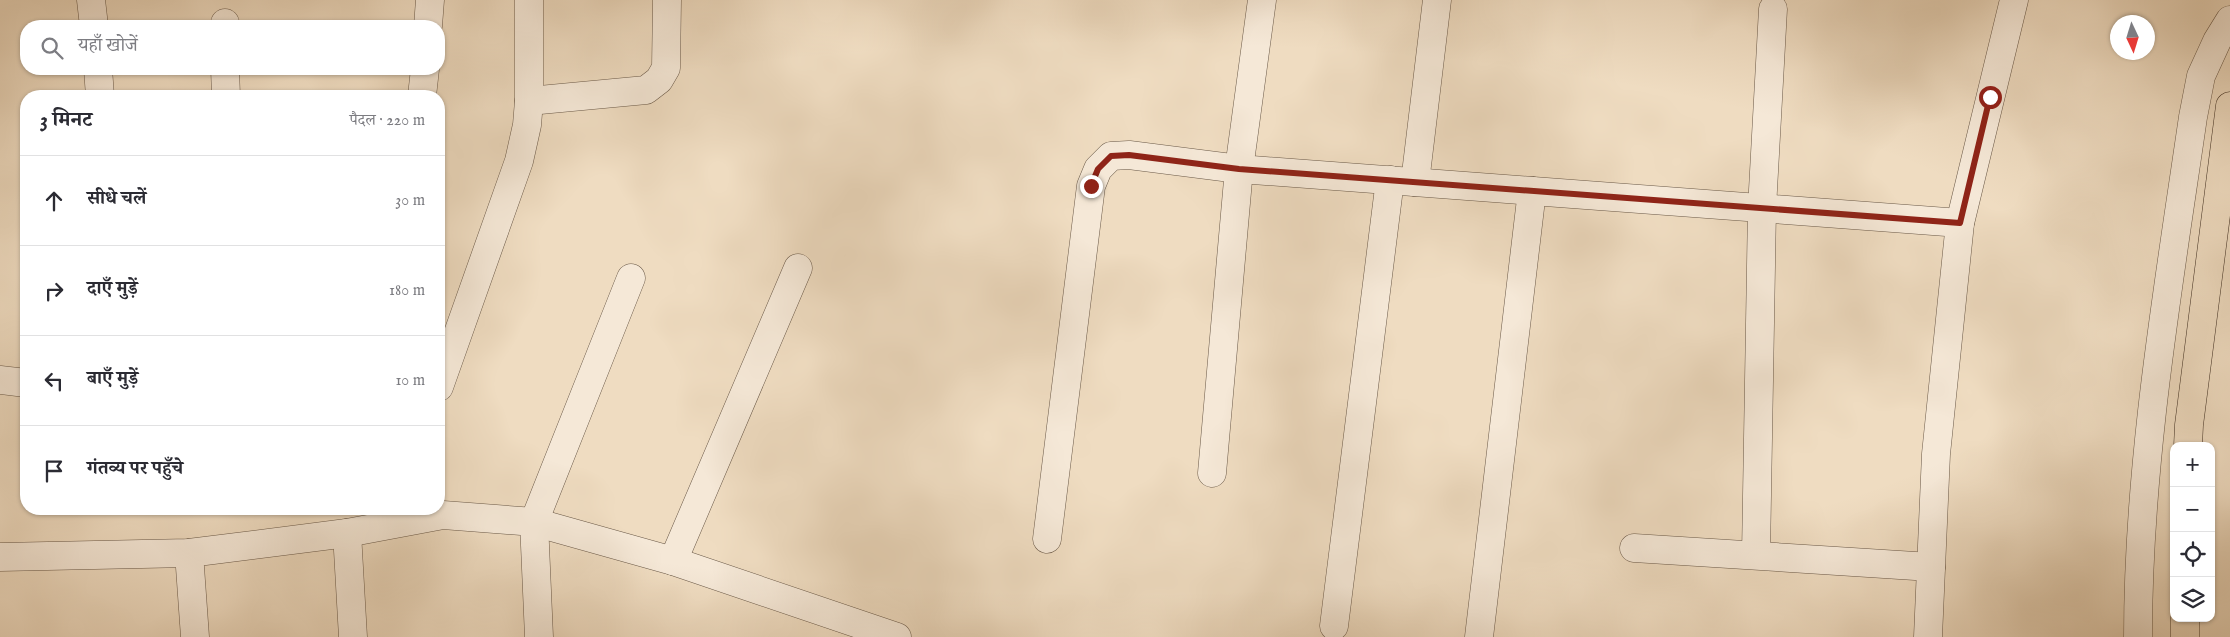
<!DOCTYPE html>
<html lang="hi">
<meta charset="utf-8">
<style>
:root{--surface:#fff;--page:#f7f7f7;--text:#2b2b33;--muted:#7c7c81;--line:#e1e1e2}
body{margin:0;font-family:"IM FELL English","Noto Serif Devanagari",serif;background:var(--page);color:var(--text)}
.controls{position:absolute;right:15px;bottom:15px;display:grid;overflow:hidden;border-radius:10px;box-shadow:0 1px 4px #0004}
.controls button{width:45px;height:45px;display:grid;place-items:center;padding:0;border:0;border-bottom:1px solid var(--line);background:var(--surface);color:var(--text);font:25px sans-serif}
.compass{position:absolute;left:2110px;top:15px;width:45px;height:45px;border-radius:50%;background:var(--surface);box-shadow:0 1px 4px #0004;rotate:176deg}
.stop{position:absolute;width:15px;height:15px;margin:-11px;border:4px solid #8f2418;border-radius:50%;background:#fff}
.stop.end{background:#8f2418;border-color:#fff;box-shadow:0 1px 5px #0008}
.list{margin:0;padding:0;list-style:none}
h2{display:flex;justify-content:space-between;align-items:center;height:65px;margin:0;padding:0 20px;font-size:21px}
h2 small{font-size:16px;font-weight:400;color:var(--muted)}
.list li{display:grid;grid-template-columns:32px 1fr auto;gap:15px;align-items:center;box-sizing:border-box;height:90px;padding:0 20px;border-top:1px solid var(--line)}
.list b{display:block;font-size:19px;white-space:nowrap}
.list em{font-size:16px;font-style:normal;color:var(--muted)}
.icon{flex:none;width:28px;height:28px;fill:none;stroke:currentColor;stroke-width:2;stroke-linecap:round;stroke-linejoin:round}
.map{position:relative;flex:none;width:2230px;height:637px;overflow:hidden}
.search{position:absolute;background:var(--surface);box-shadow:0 1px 4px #0004;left:20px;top:20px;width:425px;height:55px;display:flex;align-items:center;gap:12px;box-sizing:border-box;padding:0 18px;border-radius:20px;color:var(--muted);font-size:19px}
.panel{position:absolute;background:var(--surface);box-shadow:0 1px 4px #0004;left:20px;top:90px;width:425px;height:425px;border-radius:20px}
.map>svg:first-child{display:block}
</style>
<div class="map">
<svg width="2230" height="637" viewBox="0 0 2230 637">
<rect width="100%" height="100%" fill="#efdcc1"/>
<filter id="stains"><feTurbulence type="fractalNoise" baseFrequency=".004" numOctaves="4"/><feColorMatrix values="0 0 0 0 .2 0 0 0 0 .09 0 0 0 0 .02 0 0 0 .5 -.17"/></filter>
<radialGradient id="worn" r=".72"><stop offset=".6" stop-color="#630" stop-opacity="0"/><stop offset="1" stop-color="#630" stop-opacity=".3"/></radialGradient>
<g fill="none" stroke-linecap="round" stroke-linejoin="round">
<defs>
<g id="minor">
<path d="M91,0L94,26"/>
<path d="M225,23V26"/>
<path d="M428,26L430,0"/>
<path d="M98,69L100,96"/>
<path d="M225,69L226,96"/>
<path d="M422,96L425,69"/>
<path d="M529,101L646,90L659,80L666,68L667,0"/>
<path d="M1415,182L1437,0"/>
<path d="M0,380L26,383"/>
<path d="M439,387L519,161L527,125L529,101V0"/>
<path d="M1212,473L1239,169L1262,0"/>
<path d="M347,533L353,637"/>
<path d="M1047,539L1091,186L1098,169L1111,156L1129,155L1239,169L1960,223"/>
<path d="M1634,548L1931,567"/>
<path d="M189,553L195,637"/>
<path d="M1756,554L1762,208L1773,9"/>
<path d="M0,557L189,553L347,533L443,515L534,522L673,561L897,637"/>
<path d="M673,561L798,268"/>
<path d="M1334,626L1390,180"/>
<path d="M539,637L534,522L631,278"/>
<path d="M1479,637L1532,191"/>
<path d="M1928,637L1936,454L1960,223L2014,0"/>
<path d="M2138,637C2138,463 2168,289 2193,117L2201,76L2217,41L2230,20"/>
</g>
<g id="primary">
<path d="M2188,446L2189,425L2230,106"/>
<path d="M2185,637V618"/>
</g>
</defs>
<use href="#minor" stroke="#6a5948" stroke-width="29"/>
<use href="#primary" stroke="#3d2d20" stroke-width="29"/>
<use href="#minor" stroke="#f5e8d7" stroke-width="28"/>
<use href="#primary" stroke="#efdcc1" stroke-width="28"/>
</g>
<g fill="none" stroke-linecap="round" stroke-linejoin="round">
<path stroke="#8f2418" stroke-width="6" d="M1091,186L1098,169L1111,156L1129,155L1239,169L1960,223L1990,97"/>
</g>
<rect width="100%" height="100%" filter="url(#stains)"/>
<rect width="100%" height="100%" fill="url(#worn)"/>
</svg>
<div class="controls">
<button>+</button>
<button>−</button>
<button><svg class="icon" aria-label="locate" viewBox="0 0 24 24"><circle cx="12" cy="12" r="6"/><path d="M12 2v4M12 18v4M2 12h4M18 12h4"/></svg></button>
<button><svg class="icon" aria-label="layers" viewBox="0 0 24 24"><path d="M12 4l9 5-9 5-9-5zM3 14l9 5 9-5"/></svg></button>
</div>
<svg class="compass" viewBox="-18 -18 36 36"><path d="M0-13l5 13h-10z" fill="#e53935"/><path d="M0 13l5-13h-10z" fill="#7c7c81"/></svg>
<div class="stop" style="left:1990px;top:97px"></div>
<div class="stop end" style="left:1091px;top:186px"></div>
<div class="search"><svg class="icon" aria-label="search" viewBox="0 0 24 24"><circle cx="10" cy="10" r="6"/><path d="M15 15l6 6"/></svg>यहाँ खोजें</div>
<section class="panel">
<h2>3 मिनट<small>पैदल · 220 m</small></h2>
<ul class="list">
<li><svg class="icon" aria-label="ahead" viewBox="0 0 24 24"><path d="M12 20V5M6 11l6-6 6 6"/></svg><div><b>सीधे चलें</b></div><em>30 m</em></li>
<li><svg class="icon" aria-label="right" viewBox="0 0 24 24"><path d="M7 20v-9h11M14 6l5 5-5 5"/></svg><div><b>दाएँ मुड़ें</b></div><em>180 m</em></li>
<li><svg class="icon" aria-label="left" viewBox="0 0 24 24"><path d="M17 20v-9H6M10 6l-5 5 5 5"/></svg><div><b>बाएँ मुड़ें</b></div><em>10 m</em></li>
<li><svg class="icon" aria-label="arrive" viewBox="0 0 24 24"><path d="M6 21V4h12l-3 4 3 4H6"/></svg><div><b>गंतव्य पर पहुँचे</b></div></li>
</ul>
</section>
</div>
